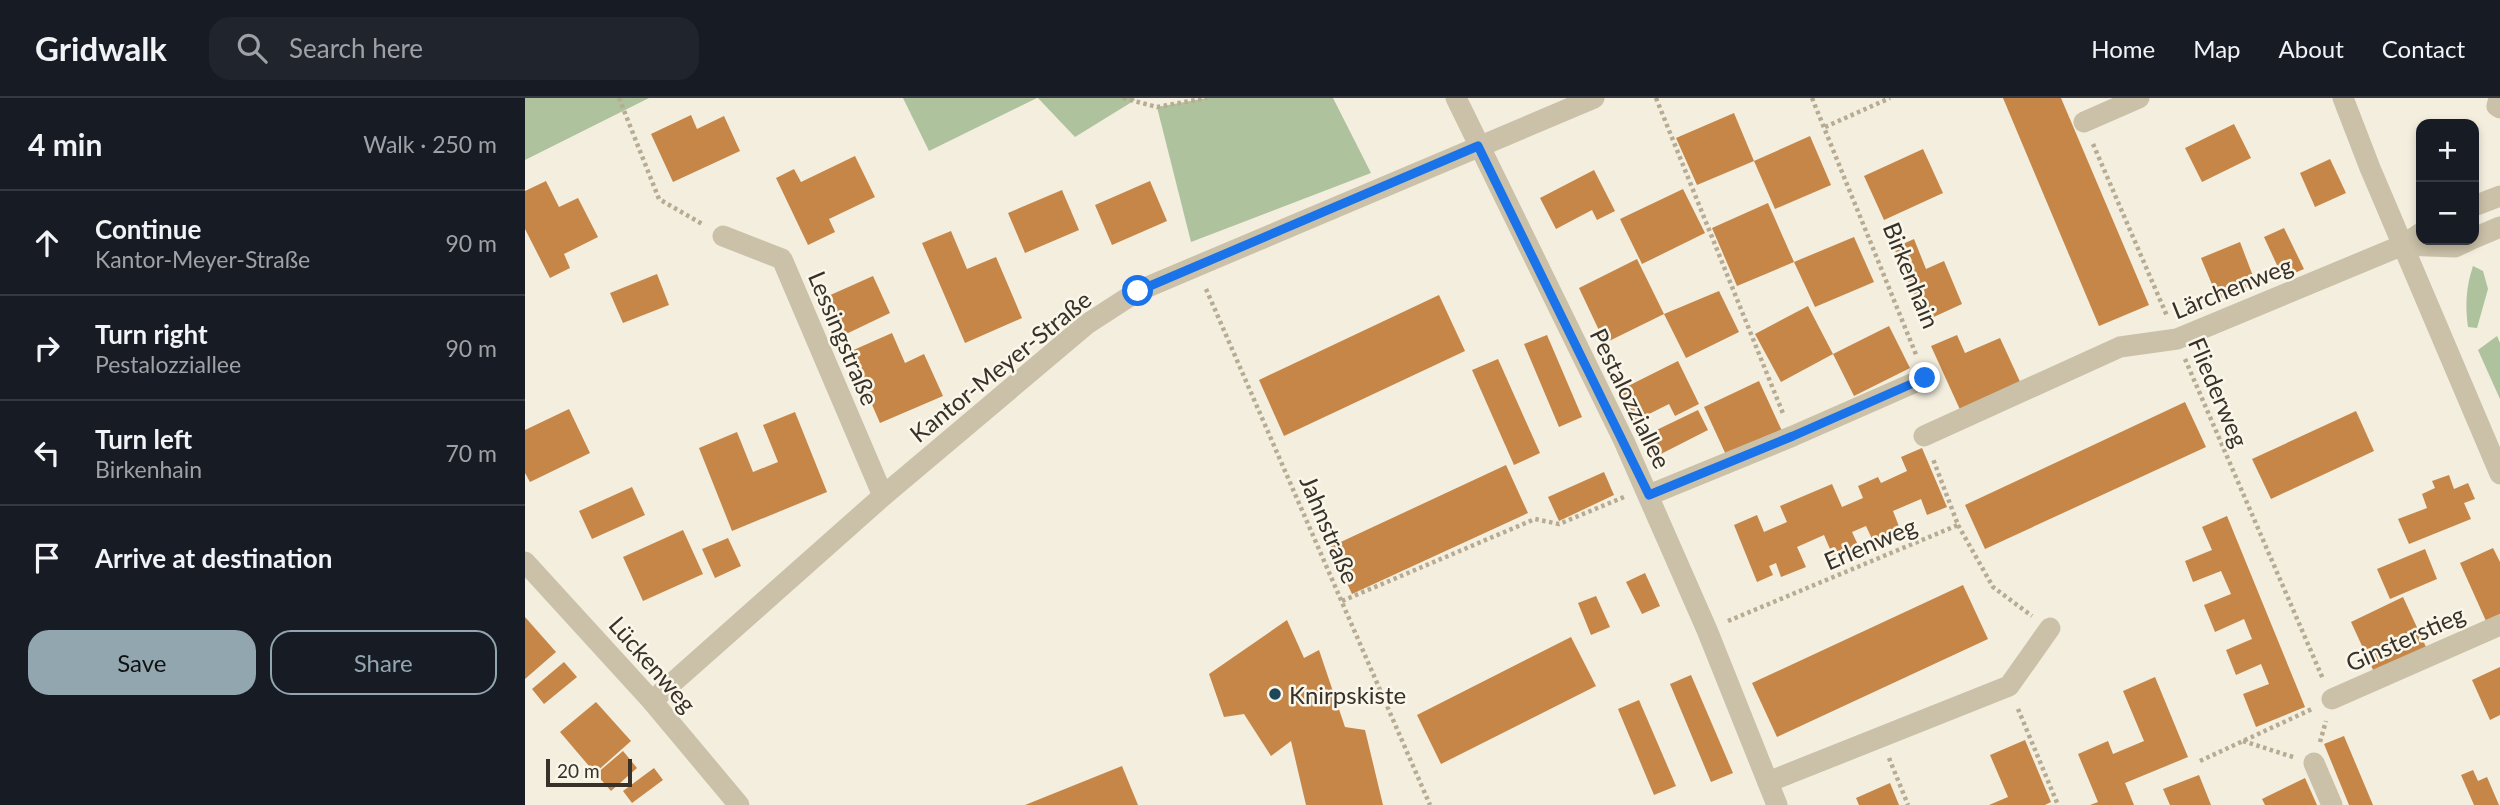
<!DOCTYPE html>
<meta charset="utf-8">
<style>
:root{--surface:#171b24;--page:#20242c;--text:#f1f3f6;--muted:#9ea1a6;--line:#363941;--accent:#92a6b0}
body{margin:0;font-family:Lato,sans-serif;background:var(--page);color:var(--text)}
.controls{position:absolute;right:21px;top:21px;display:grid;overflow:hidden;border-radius:14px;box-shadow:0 4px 10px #0003}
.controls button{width:63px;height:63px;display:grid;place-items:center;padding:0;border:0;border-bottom:2px solid var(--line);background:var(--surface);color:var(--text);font:35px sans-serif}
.scale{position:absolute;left:21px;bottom:18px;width:86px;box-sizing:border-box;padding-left:7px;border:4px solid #383129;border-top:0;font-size:19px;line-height:24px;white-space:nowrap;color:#383129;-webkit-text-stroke:5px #faf7ea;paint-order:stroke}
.stop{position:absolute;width:21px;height:21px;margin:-16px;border:5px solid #1a73e8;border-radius:50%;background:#fff}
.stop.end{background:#1a73e8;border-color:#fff;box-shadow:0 2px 7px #0008}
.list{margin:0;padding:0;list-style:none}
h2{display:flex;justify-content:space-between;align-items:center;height:91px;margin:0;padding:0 28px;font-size:30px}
h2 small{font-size:23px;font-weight:400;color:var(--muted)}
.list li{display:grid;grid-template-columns:46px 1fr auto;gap:21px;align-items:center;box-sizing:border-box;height:105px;padding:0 28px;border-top:2px solid var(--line)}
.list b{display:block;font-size:26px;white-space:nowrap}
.list p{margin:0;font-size:23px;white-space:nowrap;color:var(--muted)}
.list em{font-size:23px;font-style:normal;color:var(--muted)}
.actions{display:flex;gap:14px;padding:21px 28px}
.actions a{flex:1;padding:16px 0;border:2px solid var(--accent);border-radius:21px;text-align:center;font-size:24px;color:var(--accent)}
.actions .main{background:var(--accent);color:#111}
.icon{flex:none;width:38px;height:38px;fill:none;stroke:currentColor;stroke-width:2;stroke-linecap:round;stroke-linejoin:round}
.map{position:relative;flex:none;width:1975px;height:707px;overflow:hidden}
header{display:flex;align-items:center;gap:42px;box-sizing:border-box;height:98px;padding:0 35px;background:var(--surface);border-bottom:2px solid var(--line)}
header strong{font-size:33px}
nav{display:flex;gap:38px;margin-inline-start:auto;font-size:24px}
.search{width:490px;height:63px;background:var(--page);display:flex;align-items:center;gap:18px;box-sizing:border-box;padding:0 24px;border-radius:21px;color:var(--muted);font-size:26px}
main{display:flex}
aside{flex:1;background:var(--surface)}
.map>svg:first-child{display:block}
</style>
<header>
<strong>Gridwalk</strong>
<div class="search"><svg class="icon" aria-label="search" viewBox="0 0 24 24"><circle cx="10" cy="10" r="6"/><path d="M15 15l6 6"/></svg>Search here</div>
<nav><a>Home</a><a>Map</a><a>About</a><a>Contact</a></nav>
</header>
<main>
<aside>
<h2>4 min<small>Walk · 250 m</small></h2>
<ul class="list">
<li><svg class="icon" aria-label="ahead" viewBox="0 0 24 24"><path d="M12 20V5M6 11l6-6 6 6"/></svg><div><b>Continue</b><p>Kantor-Meyer-Straße</p></div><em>90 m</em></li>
<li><svg class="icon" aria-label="right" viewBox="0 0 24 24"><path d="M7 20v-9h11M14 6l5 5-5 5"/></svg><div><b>Turn right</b><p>Pestalozziallee</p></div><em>90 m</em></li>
<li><svg class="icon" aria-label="left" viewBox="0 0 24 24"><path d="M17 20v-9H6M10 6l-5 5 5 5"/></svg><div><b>Turn left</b><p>Birkenhain</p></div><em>70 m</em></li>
<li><svg class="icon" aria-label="arrive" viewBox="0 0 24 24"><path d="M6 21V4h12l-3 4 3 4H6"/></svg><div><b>Arrive at destination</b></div></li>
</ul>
<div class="actions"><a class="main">Save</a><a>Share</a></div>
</aside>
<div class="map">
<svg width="1975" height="707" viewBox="0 0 1975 707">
<rect width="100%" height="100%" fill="#f3eede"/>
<g fill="#adc29d">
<path d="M0,0H124L0,62Z"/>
<path d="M378,0H512L404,53Z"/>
<path d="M513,0H609L610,2L550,39Z"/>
<path d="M682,0H808L846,75L666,144L632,9Z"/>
<path d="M1948,168L1958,173L1963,191L1952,230L1943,229C1940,207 1941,189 1948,168Z"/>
<path d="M1972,238L1975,245V301L1953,252Z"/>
</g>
<g fill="#c68648">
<path d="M1478,0H1536L1624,207L1574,228Z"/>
<path d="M1209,15L1229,63L1285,38L1306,87L1250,111L1229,63L1172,87L1151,40Z"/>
<path d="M166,17L172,31L199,18L215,53L148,84L126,36Z"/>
<path d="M1709,26L1726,60L1677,84L1660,50Z"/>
<path d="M1398,51L1418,95L1359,122L1339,78Z"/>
<path d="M330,58L350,99L304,121L310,134L283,147L251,80L269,71L276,84Z"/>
<path d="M1805,61L1821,95L1790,109L1775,75Z"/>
<path d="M1069,72L1090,113L1072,122L1067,112L1031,131L1015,100Z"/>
<path d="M21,83L34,109L53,100L73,139L39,156L45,170L25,180L0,131V93Z"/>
<path d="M625,83L642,123L587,147L570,107Z"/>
<path d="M1158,91L1180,135L1117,166L1095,121Z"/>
<path d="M537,92L554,132L500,155L483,115Z"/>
<path d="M1243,105L1269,164L1212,188L1187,130Z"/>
<path d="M1759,130L1779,171L1758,180L1739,139Z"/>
<path d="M426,133L442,171L471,159L497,220L440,245L397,145Z"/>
<path d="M1329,139L1349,184L1290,209L1269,164Z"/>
<path d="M1389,141L1401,171L1419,163L1437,206L1400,223L1369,150Z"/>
<path d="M1715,144L1731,186L1693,201L1676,160Z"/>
<path d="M1112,161L1139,216L1080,245L1054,190Z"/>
<path d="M132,176L144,207L98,225L85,195Z"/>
<path d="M348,178L365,215L319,237L301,199Z"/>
<path d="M1194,193L1214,234L1161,260L1139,216Z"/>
<path d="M914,197L940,253L759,338L734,282Z"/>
<path d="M1283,208L1308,256L1364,228L1385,270L1329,298L1308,256L1256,284L1230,236Z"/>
<path d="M367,235L380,265L399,256L418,298L355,325L324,254Z"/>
<path d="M1022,237L1057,319L1034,329L999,246Z"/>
<path d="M1432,237L1440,255L1475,240L1497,288L1437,316L1406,248Z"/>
<path d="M973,261L1015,355L989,367L947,272Z"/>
<path d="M1153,263L1174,306L1150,318L1144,306L1108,324L1093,293Z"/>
<path d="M1234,283L1257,333L1202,359L1179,309Z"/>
<path d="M1660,304L1681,349L1460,451L1440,407Z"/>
<path d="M44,311L65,355L5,384L0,375V332Z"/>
<path d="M1173,312L1183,332L1128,360L1117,339Z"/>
<path d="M1831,313L1849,353L1746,401L1727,361Z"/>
<path d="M270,314L302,394L207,433L174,350L212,334L228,374L253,364L238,327Z"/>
<path d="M1397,350L1422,409L1402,417L1396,401L1368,413L1375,431L1348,443L1341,428L1327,434L1333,447L1308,458L1299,437L1272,449L1281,469L1256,479L1251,465L1244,468L1248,477L1232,484L1209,427L1232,417L1239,434L1262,424L1255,408L1307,386L1317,409L1338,400L1333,388L1353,379L1356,385L1382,373L1376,359Z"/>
<path d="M981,367L1003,415L827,496L805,449Z"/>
<path d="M1079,374L1089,397L1034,423L1023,399Z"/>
<path d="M1924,377L1929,391L1943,385L1950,401L1939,405L1946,421L1884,446L1873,421L1902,410L1897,396L1910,390L1907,383Z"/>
<path d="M107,389L120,417L67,441L54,413Z"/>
<path d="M1702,418L1780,609L1731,629L1718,596L1744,586L1736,566L1711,577L1701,552L1727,541L1719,521L1690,534L1679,507L1706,496L1696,473L1668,484L1660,463L1687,452L1677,429Z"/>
<path d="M158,432L178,476L118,503L98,459Z"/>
<path d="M203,440L216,468L190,480L177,451Z"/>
<path d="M1968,450L1975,464V516L1961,523L1935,465Z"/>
<path d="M1900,451L1912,481L1865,501L1852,471Z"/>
<path d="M1120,475L1135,508L1117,516L1101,484Z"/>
<path d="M1438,487L1463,541L1252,639L1227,585Z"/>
<path d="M1071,498L1085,529L1066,537L1053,505Z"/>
<path d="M1878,499L1901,549L1849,574L1826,524Z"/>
<path d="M0,519L31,554L0,581Z"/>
<path d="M762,522L779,560L794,552L820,629L840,632L858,707H781L766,643L746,658L719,616L699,619L684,576Z"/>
<path d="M1046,539L1071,588L916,666L892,617Z"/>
<path d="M39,564L52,579L19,606L7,591Z"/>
<path d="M1975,569V617L1965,622L1947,582Z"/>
<path d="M1166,577L1208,675L1186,684L1145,586Z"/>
<path d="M1630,579L1663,659L1600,685L1609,707H1565L1573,704L1553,656L1583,643L1588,656L1619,643L1598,593Z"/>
<path d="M1114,602L1151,688L1129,697L1093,611Z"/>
<path d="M71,604L106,643L70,675L35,634Z"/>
<path d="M1819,638L1848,707H1824L1799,646Z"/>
<path d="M1500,642L1526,704L1520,707H1464L1483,699L1465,657Z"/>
<path d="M98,653L112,670L86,693L71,676Z"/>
<path d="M597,668L613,707H500Z"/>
<path d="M129,670L138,682L107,705L98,693Z"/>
<path d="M1948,672L1953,683L1962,679L1974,707H1949L1936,677Z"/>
<path d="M1674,677L1686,707H1645L1638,691Z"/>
<path d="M1780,680L1792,707H1740L1737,701Z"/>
<path d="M1365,685L1374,707H1334L1331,700Z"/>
</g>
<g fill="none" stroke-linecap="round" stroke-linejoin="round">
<g stroke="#b7ab93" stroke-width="4.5" stroke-dasharray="3.5 3.5" stroke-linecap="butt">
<path d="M94,0L134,101L179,127"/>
<path d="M598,0L632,9L682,0"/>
<path d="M1131,0L1259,318"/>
<path d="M1287,0L1392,259"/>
<path d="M1300,29L1365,0"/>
<path d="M1568,46L1642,218"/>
<path d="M681,191L905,707"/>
<path d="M1660,261L1798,581"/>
<path d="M1433,427L1468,489L1507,518"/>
<path d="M817,503L1010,421L1034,426L1099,399"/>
<path d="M1203,523L1433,427L1408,361"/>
<path d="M1493,611L1533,707"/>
<path d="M1718,643L1768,659"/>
<path d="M1795,644L1801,623"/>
<path d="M1364,660L1383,707"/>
<path d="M1675,663L1787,611"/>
</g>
<g stroke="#cbc1a9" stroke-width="21">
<path d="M931,0L1099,343L1182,532L1252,707"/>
<path d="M1818,0L1845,70L1975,376"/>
<path d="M1974,0L1972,8L1975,10"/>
<path d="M1559,24L1614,0"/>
<path d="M1949,108L1975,98"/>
<path d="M198,138L257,161L358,398"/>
<path d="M1949,140L1975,129"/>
<path d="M1878,147L1930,149L1945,142"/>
<path d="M1399,338L1595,249L1652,241L1878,147L1896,135"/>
<path d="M1124,397L1268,338L1400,280"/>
<path d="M0,464L127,603L214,707"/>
<path d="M1807,601L1975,527"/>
<path d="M127,603L358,398L562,226L613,193L1069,0"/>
<path d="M1789,665L1807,707"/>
<path d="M1243,684L1484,588L1525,530"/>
</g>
</g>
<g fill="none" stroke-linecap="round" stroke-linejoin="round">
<path stroke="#1a73e8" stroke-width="9" d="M613,193L953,48L1124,397L1268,338L1400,280"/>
</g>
<circle fill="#1e475a" stroke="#faf7ea" stroke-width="2.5" cx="750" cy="596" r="7"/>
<g text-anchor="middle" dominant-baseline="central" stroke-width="5" stroke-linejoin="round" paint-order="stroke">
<g font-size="24" fill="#383129" stroke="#faf7ea">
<text transform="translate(1387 177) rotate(68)">Birkenhain</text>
<text transform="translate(1707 189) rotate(-22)">Lärchenweg</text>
<text transform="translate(319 240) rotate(67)">Lessingstraße</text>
<text transform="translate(475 268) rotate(-39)">Kantor-Meyer-Straße</text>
<text transform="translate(1694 294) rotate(67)">Fliederweg</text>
<text transform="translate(1106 300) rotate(64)">Pestalozziallee</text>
<text transform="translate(805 431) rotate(67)">Jahnstraße</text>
<text transform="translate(1345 445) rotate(-23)">Erlenweg</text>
<text transform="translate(1880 540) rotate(-24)">Ginsterstieg</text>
<text transform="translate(128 566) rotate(49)">Lückenweg</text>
</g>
<g font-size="24" fill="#383129" stroke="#faf7ea" text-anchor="start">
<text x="764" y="596">Knirpskiste</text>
</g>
</g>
</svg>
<div class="controls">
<button>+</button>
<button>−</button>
</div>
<div class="scale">20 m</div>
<div class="stop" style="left:613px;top:193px"></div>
<div class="stop end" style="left:1400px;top:280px"></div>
</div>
</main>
